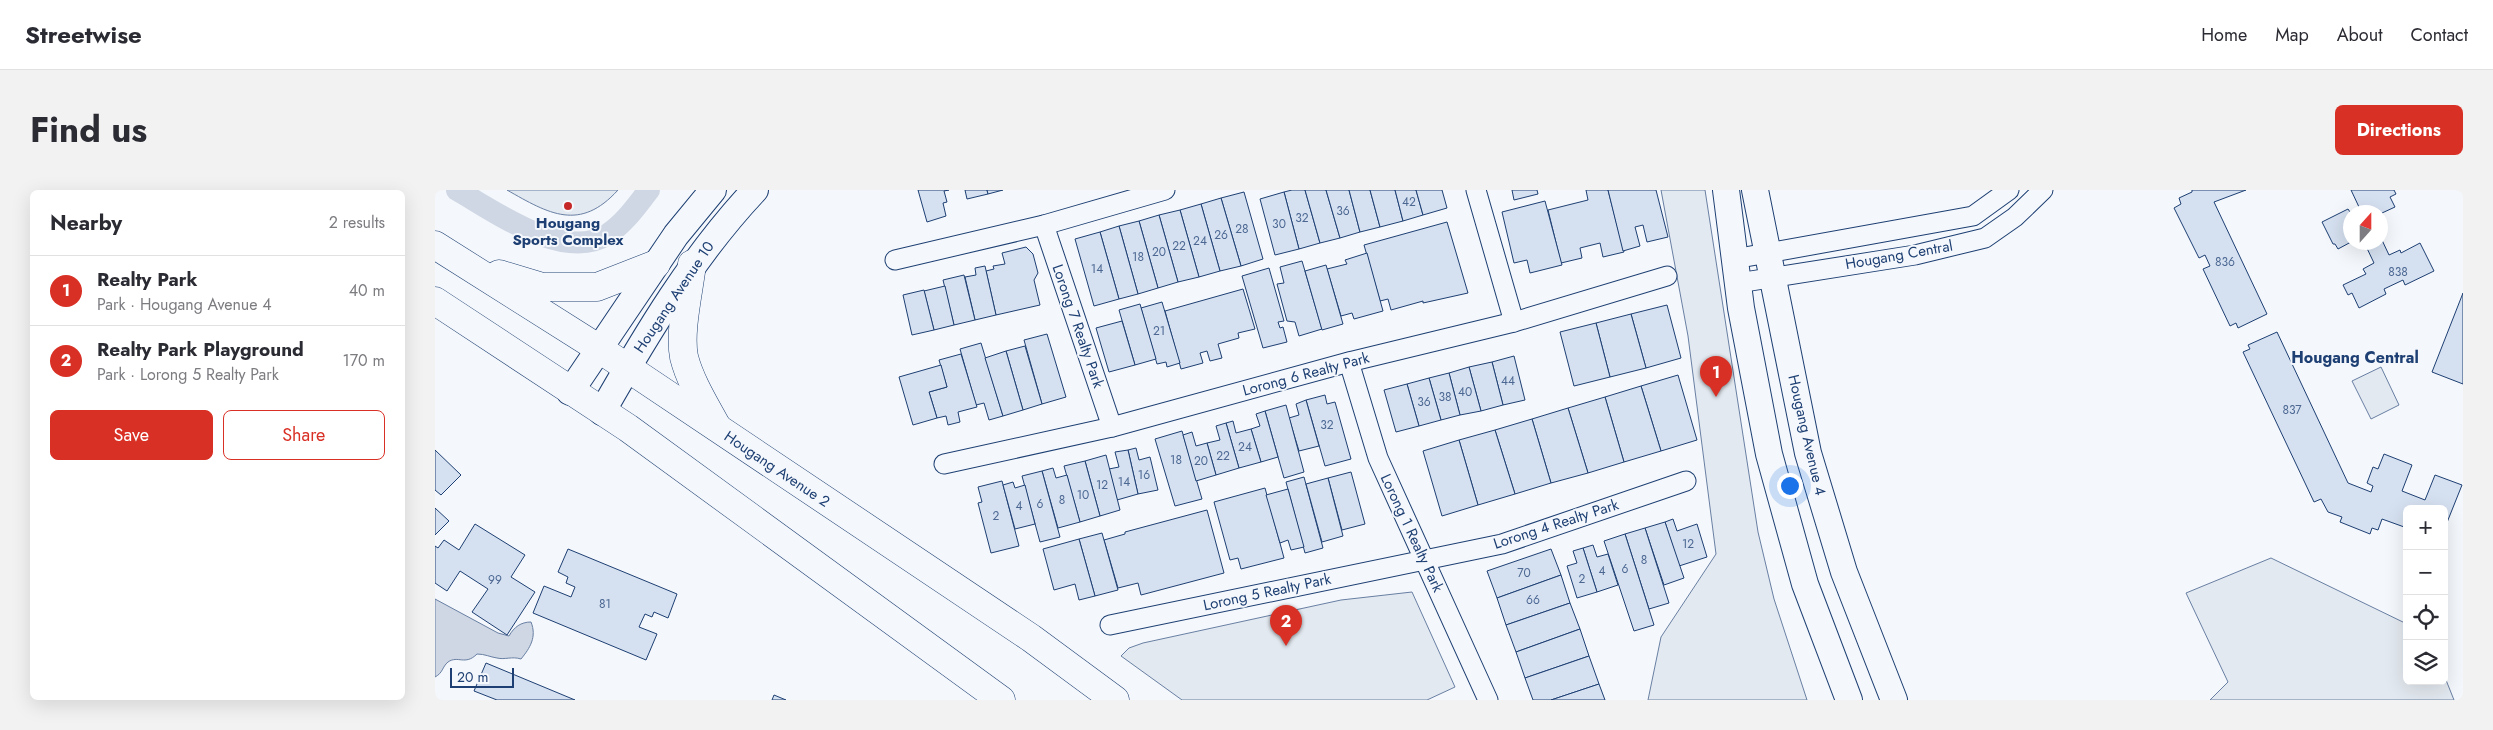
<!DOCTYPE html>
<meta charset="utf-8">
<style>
:root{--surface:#fff;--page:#f2f2f3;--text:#2b2b33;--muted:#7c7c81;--line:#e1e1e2;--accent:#d93025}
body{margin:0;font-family:Jost,sans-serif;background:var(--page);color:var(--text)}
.controls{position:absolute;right:15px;bottom:15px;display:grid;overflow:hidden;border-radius:8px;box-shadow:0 5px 20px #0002}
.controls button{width:45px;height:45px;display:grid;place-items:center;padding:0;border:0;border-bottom:1px solid var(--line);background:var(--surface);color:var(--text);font:25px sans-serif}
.compass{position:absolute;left:1908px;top:15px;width:45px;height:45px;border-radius:50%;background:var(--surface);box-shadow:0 5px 20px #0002;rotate:21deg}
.scale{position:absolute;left:15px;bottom:12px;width:64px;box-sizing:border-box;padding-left:5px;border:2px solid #1d3f73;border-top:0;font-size:14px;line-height:18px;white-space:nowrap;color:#1d3f73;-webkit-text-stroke:4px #f4f7fb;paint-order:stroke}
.you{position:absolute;left:1354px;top:295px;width:18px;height:18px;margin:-12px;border:4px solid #fff;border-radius:50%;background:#1a73e8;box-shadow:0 0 0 8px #1a73e833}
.badge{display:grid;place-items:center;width:32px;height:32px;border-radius:50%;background:var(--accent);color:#fff;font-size:16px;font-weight:700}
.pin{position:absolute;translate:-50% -41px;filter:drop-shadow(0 1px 2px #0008)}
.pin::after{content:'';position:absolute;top:26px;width:18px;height:15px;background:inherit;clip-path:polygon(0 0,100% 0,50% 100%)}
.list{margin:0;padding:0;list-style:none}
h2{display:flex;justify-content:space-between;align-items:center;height:65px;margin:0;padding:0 20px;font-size:21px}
h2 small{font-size:16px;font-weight:400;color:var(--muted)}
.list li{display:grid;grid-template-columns:32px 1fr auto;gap:15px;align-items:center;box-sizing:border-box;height:70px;padding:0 20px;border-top:1px solid var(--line)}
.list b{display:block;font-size:19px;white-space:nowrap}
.list p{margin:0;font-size:16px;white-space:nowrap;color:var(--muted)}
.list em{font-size:16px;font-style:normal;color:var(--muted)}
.actions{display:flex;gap:10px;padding:15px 20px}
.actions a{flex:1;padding:11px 0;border:1px solid var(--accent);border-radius:8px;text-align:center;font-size:18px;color:var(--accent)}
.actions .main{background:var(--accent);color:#fff}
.icon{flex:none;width:28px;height:28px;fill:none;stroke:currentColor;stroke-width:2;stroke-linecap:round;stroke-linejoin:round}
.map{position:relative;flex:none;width:2028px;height:510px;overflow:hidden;border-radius:8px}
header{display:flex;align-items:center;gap:30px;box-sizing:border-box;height:70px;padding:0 25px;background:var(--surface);border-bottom:1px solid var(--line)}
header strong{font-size:24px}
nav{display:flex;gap:28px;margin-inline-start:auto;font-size:18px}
.intro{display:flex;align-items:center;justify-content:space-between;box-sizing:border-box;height:120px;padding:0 30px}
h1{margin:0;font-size:35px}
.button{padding:12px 22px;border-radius:8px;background:var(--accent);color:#fff;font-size:18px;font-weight:700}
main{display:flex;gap:30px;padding:0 30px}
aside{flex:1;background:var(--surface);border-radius:8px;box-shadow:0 5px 20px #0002}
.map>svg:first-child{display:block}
</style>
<header>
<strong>Streetwise</strong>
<nav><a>Home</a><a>Map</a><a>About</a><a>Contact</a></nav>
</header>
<div class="intro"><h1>Find us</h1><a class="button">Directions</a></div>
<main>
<aside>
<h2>Nearby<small>2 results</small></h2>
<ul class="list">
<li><span class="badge">1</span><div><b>Realty Park</b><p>Park · Hougang Avenue 4</p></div><em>40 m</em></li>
<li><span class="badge">2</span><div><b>Realty Park Playground</b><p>Park · Lorong 5 Realty Park</p></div><em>170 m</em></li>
</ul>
<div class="actions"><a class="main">Save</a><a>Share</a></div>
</aside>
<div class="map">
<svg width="2028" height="510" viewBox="0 0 2028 510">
<rect width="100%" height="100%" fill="#f4f7fb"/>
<g fill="#e3e9f0" stroke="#687fa3">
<path d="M72,0H183C145,42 114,24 72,0Z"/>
<path d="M1226,0H1270L1323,342L1339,409L1372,510H1213L1226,447L1281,364L1253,146Z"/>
<path d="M1946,177L1964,215L1936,229L1917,191Z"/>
<path d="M1836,368L1972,434V491H2009V485L2019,510H1775L1793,492L1751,403Z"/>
<path d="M977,402L1020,497L992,510H747L686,466L694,458L708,453L906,410Z"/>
</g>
<path fill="#cfd7e4" stroke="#687fa3" d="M0,409L63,443L74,446C79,437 86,432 96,432C102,447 95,458 86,469C77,466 70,470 62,468C55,467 50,464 42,464C30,476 23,465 13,472C7,477 8,483 0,487Z"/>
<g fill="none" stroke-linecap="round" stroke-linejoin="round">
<path stroke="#cfd7e4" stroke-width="22" d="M22,0C59,21 130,73 173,44C190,33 202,15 214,0"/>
</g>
<g fill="#d5e0f0" stroke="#1d3f73">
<path d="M483,0H514L509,1L512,12L508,13L511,26L492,32Z"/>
<path d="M530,0H552L553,4L532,9Z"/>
<path d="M552,0H568L553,4Z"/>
<path d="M857,0H870L885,53L864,59L849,2Z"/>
<path d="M870,0H891L905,48L885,53Z"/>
<path d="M891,0H914L925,42L905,48Z"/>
<path d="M914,0H935L945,37L925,42Z"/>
<path d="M935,0H960L968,31L945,37Z"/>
<path d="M960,0H981L988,25L968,31Z"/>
<path d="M981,0H1007L1012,18L988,25Z"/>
<path d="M1077,0H1102L1103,4L1079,10Z"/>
<path d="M1151,0H1173L1189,62L1168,67L1165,53L1145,58L1147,68L1126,73L1113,20L1153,10Z"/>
<path d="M1173,0H1221L1233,47L1212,52L1208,35L1200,37L1205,56L1188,61Z"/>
<path d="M1757,0H1811L1779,12L1832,124L1803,138L1801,133L1795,136L1768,79L1775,76L1770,65L1764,68L1739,18L1746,14L1744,8L1757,2Z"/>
<path d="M1916,0H1959L1961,4L1955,7L1960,17L1947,23L1949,28L1946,29V22H1916V52L1903,59L1900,54H1898L1887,32L1913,19L1915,22L1924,17Z"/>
<path d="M809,2L828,69L806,76L786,8Z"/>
<path d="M849,2L864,59L840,65L825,9Z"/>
<path d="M786,8L806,76L785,81L766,14Z"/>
<path d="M1110,11L1127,75L1095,83L1092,70L1079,73L1067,22Z"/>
<path d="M766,14L785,81L764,87L745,20Z"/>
<path d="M745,20L764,87L743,92L724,25Z"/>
<path d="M724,25L743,92L723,98L704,31Z"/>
<path d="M704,31L723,98L703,104L684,36Z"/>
<path d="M1012,32L1033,103L988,113V111L956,120L953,109L945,111L929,55Z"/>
<path d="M684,36L703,104L684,109L665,42Z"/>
<path d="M665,42L684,109L659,116L640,49Z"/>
<path d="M1946,48L1954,65L1965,60L1966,63L1985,53L1999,81L1970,95L1968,90L1949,99L1951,104L1924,118L1917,103L1913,105L1908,95L1931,84L1928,79L1939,73L1929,52H1946Z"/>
<path d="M591,57L598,64L603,83L599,90L605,115L561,125L551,81L559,79L558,76L570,74L567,63Z"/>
<path d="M932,63L948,121L919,129L917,123L906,126L892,79L912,74L910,70Z"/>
<path d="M867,71L887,139L864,146L860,132L852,131L842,94L849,93L845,77Z"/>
<path d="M891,75L908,134L887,140L870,81Z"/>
<path d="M550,76L561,125L540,130L530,87L541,85L540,78Z"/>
<path d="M834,78L849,131L843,132L845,138L848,137L852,152L828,158L807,86Z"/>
<path d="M529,85L540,130L519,135L508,90Z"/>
<path d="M510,96L519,135L499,140L489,101Z"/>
<path d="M808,99L820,139L803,143L804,148L783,154L787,168L775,171L772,161L765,163L768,173L746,179L730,121Z"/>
<path d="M489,100L499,140L477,145L468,105Z"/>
<path d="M2028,103V194L1997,182Z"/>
<path d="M727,112L745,173L732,177L731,172L722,174L706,118Z"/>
<path d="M705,114L721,169L700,175L684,120Z"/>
<path d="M1232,115L1246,168L1211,178L1196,124Z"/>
<path d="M1196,124L1211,178L1175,187L1161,133Z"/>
<path d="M687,131L700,175L674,182L661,138Z"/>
<path d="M1161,133L1175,187L1139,196L1125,142Z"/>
<path d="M1842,142L1913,293L1936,302L1938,296L1932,293L1938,277L1943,279L1949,264L1977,275L1967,301L1990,310L2000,285L2027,295L2009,340V319H1972V338L1947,329L1943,340L1937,338L1935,344L1905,332L1907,327L1893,322L1886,309L1879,312L1808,162L1815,159L1813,155Z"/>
<path d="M612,144L631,207L607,214L589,150Z"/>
<path d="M546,153L568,226L554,230L549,213L541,215L525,159Z"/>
<path d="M590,156L607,214L588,220L571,161Z"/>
<path d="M571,161L588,220L568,226L550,168Z"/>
<path d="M526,164L542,217L523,222L525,232L513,235L511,226L502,228L494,202L512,197L504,170Z"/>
<path d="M1079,166L1090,210L1068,215L1057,172Z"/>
<path d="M1057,172L1068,215L1046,221L1034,177Z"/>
<path d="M506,175L512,197L494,202L502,228L478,235L464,187Z"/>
<path d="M1034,177L1046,221L1025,225L1014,183Z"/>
<path d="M1014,183L1025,225L1006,230L994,188Z"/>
<path d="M1243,185L1262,250L1226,261L1206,196Z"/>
<path d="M994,188L1006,230L984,236L972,194Z"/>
<path d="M972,194L984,236L961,242L949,200Z"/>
<path d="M1206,196L1226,261L1189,272L1170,207Z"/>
<path d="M890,205L892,214L900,212L916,269L890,276L871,210Z"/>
<path d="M1170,207L1189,272L1153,283L1133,218Z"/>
<path d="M871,210L884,256L864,261L854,228L864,225L861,214Z"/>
<path d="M851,215L869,282L849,288L830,221Z"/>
<path d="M1133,218L1153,283L1116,293L1097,229Z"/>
<path d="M830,221L843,267L826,272L816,239L825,236L821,224Z"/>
<path d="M1097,229L1116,293L1080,304L1060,240Z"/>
<path d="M798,231L801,243L816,239L826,272L804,278L791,233Z"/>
<path d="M791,233L804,278L781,285L772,253L785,250L781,236Z"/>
<path d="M1060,240L1080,304L1043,315L1024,250Z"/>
<path d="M747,241L767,309L740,316L720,249Z"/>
<path d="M757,242L761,256L772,253L781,285L761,291L748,245Z"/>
<path d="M1024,250L1043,315L1007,326L988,261Z"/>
<path d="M701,258L704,270L715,267L723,300L703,304L693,260Z"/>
<path d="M0,260L26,285L6,305L0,300Z"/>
<path d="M693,260L703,304L682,310L674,279L684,277L680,262Z"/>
<path d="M671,265L685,320L665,326L650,271Z"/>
<path d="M650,271L665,326L645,332L629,276Z"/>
<path d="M618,278L621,288L632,285L645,332L623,338L607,281Z"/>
<path d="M607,281L625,347L605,352L587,286Z"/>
<path d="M916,282L930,334L907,340L893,288Z"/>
<path d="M869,287L888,358L870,363L851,292Z"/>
<path d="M893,288L908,346L887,352L871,294Z"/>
<path d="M567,291L584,356L556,363L543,313L547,312L543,297Z"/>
<path d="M578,292L580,298L590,295L600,334L580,339L568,295Z"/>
<path d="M830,298L849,368L806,379L803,368L795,370L779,312Z"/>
<path d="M853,299L869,357L856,360L853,350L845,353L831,305Z"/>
<path d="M0,318L14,331L0,345Z"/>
<path d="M772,320L789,383L706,405L703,393L683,398L669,350L690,344V342Z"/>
<path d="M1238,329L1242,341L1262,334L1272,367L1244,376L1230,332Z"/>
<path d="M1230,332L1249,388L1229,395L1210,338Z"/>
<path d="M40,334L90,365L76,387L100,402L72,445L37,422L53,399L25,381L12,401L0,393V356L3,358L9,350L24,360Z"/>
<path d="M1210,338L1234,413L1214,419L1190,344Z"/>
<path d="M667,343L683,400L660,406L644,349Z"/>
<path d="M1190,344L1219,435L1199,441L1169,351Z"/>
<path d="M644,349L660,406L644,410L640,394L619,400L608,359Z"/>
<path d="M1158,355L1162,367L1173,364L1183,395L1162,402L1148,358Z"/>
<path d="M1148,358L1162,402L1142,408L1132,376L1142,373L1138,361Z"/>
<path d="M133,359L242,404L233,428L219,422L217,427L210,424L204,437L222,444L211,470L98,423L109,396L136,407L140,397L131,393L133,387L123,382Z"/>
<path d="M1116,359L1126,385L1062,408L1052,381Z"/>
<path d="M1126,385L1135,413L1071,435L1062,408Z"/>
<path d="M1135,413L1145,439L1081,462L1071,435Z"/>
<path d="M1145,439L1154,466L1090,488L1081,462Z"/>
<path d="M1154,466L1164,494L1116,510H1098L1090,488Z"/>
<path d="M51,473L140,510H62L39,501Z"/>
<path d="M1164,494L1170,510H1116Z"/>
<path d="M339,505L351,510H337Z"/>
</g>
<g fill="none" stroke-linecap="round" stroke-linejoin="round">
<defs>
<g id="street">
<path d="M1041,0L1079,132"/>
<path d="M609,35L677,237"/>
<path d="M1299,69L1538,26L1574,0"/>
<path d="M460,70L609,35L730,0"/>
<path d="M1303,93L1480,65L1550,48L1580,27L1608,0"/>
<path d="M914,172L943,268L1053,510"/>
<path d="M509,274L677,237L914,172L1079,132L1232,86"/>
<path d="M675,435L1067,354L1251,291"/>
</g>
<g id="secondary">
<path d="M1291,0L1306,118L1334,264L1370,394L1414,510"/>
<path d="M1320,0L1373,263L1409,382L1459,510"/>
<path d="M135,202L241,45L278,0"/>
<path d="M167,222C212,143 258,66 320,0"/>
</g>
<g id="highway">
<path d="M0,55L163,158L596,448L680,510"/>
<path d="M257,74C254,101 244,141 249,167C255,191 270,215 282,237"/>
<path d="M64,84L107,97H162L221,74"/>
<path d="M0,111L193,238L566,510"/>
</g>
</defs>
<use href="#street" stroke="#1d3f73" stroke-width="21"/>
<use href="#secondary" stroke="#1d3f73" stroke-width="28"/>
<use href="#highway" stroke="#1d3f73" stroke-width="29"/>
<use href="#street" stroke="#f4f7fb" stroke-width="19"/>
<use href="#secondary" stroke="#f4f7fb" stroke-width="26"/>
<use href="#highway" stroke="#f4f7fb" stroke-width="28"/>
</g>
<circle fill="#c62828" stroke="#f4f7fb" stroke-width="2" cx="133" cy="16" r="5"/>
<g text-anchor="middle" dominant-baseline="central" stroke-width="4" stroke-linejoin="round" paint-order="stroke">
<g font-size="12" fill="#4b6792">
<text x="974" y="12">42</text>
<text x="908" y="21">36</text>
<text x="867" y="28">32</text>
<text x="844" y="34">30</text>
<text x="807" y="39">28</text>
<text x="786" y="45">26</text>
<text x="765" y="51">24</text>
<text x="744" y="56">22</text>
<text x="724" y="62">20</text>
<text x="703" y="67">18</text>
<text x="1790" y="72">836</text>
<text x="662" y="79">14</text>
<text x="1963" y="82">838</text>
<text x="724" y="141">21</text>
<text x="1073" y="191">44</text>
<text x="1030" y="202">40</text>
<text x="1010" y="207">38</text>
<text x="989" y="212">36</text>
<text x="1857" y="220">837</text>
<text x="892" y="235">32</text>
<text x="810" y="257">24</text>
<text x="788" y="266">22</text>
<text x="741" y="270">18</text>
<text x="766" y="271">20</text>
<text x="709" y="285">16</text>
<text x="689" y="292">14</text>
<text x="667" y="295">12</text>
<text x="648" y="305">10</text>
<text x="627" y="310">8</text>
<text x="605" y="314">6</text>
<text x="584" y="316">4</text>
<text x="561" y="326">2</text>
<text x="1253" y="354">12</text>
<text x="1209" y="370">8</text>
<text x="1190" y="379">6</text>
<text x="1167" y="381">4</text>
<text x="1089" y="383">70</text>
<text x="1147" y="389">2</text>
<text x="60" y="390">99</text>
<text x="1098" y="410">66</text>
<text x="170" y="414">81</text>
</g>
<g font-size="15" font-weight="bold" fill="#1d3f73" stroke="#f4f7fb">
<text x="133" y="33">Hougang<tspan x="133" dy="17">Sports Complex</tspan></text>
</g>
<g font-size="15" fill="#1d3f73" stroke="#f4f7fb">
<text transform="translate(1464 65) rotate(-10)">Hougang Central</text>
<text transform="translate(239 107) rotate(-56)">Hougang Avenue 10</text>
<text transform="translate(643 136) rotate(71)">Lorong 7 Realty Park</text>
<text transform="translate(871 184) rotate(-15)">Lorong 6 Realty Park</text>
<text transform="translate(1372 245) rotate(77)">Hougang Avenue 4</text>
<text transform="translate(342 279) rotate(34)">Hougang Avenue 2</text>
<text transform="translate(1121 334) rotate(-18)">Lorong 4 Realty Park</text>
<text transform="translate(977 343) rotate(65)">Lorong 1 Realty Park</text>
<text transform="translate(832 402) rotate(-12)">Lorong 5 Realty Park</text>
</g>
<g font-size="16" font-weight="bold" fill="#1d3f73" stroke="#f4f7fb">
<text x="1920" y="167">Hougang Central</text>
</g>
</g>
</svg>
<div class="controls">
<button>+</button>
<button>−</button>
<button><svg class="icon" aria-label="locate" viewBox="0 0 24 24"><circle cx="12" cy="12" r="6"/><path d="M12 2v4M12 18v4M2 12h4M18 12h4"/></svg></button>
<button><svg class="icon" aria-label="layers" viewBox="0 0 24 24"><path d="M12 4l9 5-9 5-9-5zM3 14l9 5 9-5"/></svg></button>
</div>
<svg class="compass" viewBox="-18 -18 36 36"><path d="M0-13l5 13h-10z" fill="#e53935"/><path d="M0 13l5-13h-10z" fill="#7c7c81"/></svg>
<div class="scale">20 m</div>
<div class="you"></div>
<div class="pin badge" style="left:1281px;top:207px">1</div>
<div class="pin badge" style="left:851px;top:456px">2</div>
</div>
</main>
